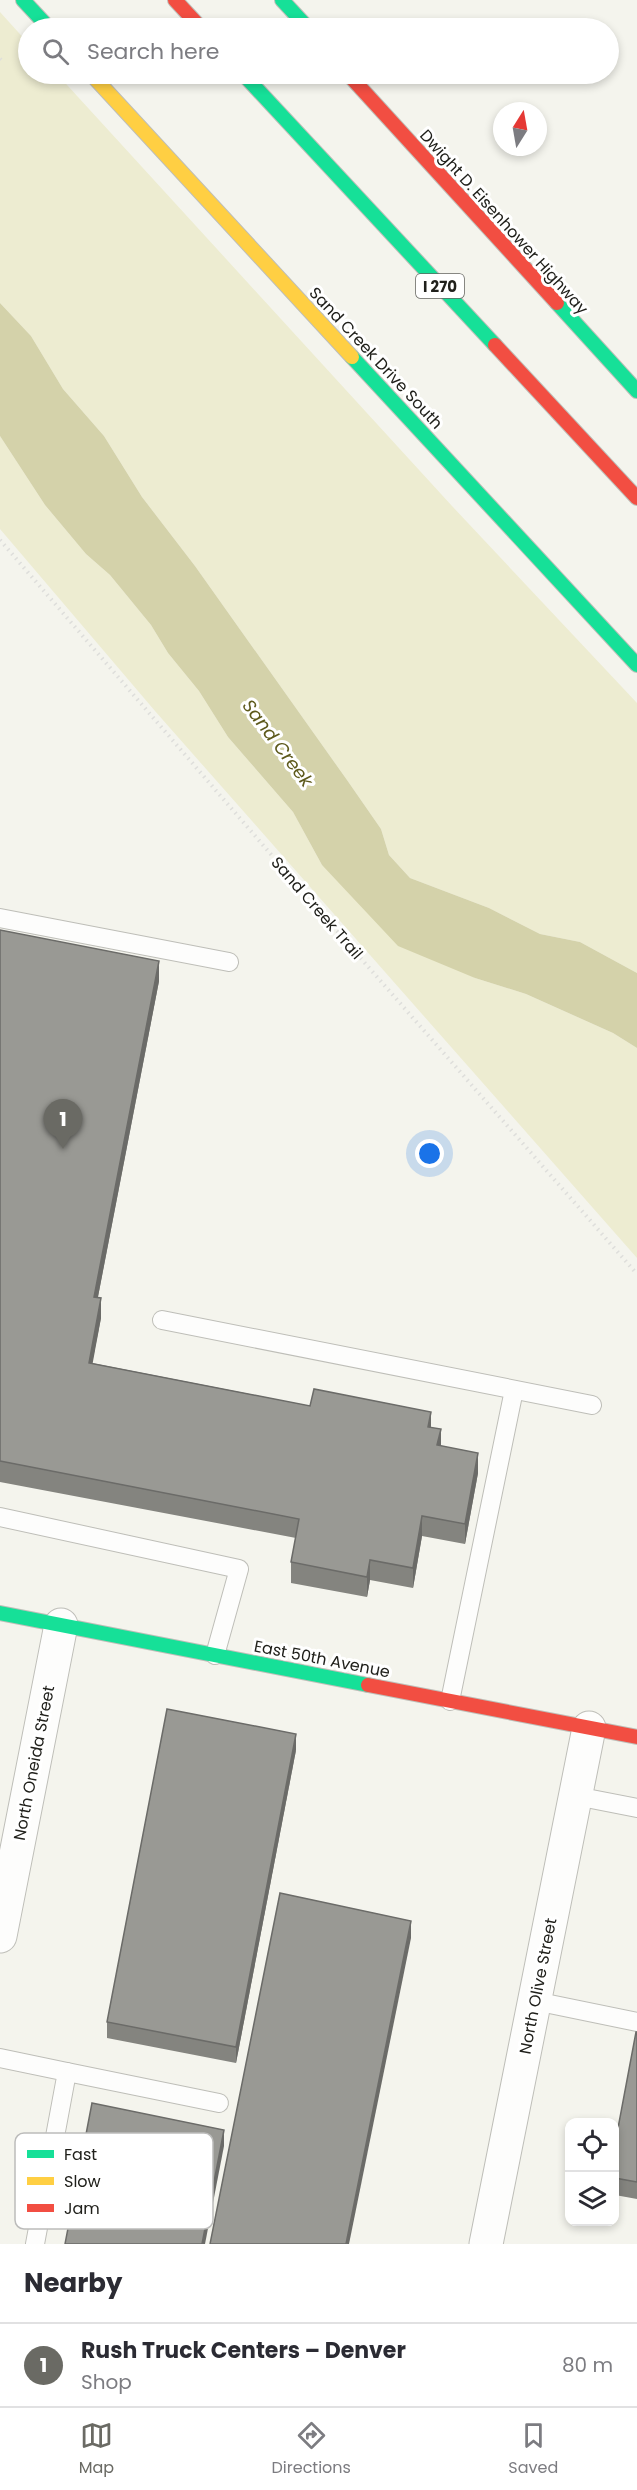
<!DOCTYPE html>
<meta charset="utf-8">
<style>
:root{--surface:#fff;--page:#f2f2f3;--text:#2b2b33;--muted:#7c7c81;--line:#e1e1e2;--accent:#6a6a64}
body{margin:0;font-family:Poppins,sans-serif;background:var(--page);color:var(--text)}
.controls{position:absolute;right:18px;bottom:18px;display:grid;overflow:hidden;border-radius:12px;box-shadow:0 3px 9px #0003}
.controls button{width:54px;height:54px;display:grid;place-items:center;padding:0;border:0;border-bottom:2px solid var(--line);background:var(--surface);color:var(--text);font:30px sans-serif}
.compass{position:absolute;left:493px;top:102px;width:54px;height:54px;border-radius:50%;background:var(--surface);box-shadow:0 3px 9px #0003;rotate:11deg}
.you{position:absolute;left:430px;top:1154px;width:21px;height:21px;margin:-15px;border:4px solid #fff;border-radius:50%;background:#1a73e8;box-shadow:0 0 0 9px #1a73e833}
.badge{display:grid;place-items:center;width:39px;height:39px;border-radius:50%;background:var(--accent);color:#fff;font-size:20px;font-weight:700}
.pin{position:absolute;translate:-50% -50px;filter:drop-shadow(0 2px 3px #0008)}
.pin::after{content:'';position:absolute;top:32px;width:21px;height:18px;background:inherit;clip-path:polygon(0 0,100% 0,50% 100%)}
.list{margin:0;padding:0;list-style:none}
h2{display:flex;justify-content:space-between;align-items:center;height:78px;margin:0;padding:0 24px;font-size:26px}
h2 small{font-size:20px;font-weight:400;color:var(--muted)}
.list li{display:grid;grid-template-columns:39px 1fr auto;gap:18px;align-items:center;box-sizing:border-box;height:84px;padding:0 24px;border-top:2px solid var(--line)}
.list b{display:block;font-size:22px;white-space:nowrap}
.list p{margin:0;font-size:20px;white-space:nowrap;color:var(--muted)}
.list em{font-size:20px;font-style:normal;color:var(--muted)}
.icon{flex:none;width:33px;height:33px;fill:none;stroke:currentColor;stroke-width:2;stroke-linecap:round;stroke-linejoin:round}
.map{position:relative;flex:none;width:637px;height:2244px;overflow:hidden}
.search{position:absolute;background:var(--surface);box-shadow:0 3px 9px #0003;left:18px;right:18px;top:18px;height:66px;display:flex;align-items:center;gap:15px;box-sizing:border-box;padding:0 21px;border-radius:33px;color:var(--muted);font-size:22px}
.sheet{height:162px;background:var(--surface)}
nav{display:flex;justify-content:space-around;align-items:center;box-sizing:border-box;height:84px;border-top:2px solid var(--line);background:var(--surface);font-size:16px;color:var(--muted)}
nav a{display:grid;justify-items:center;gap:3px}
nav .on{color:var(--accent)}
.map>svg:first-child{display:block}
</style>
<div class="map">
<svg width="637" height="2244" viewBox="0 0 637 2244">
<rect width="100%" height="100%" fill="#f4f4ed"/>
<g fill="#edecd1">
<path d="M0,12L28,43V74H57L452,506L637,703V973L580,942L540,934L489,908L410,878L389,855L381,829L347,780L195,566L142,497L104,436L63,389L31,336L0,303Z"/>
<path d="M0,436L45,505L86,554L110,575L151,625L168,653L199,691L228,737L293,812L322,865L475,978L526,994L613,1033L637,1048V1258L155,711L0,529Z"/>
</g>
<path fill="#d4d2aa" d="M0,303L31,336L63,389L104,436L142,497L195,566L347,780L381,829L389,855L410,878L489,908L540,934L580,942L637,973V1048L613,1033L526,994L475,978L398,946L322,865L293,812L228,737L199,691L168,653L151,625L110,575L86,554L45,505L0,436Z"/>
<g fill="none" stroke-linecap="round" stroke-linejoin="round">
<defs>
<g id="lane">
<path d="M0,918L229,962"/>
<path d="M162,1320L592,1405"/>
<path d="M0,1517L239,1569L215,1655"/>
<path d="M450,1701L514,1390"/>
<path d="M576,1796L637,1808"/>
<path d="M535,2001L637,2022"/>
<path d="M0,2058L67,2072L35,2244"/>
<path d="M67,2072L219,2103"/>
</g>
<g id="street">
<path d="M0,1936L61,1625"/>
<path d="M486,2244L589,1728"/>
</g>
<g id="fast">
<path d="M23,0L49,28"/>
<path d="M282,0L308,28"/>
<path d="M243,74L495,345"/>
<path d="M557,303L637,391"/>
<path d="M352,357L637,665"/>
<path d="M0,1613L368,1685"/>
</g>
<path id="slow" d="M91,74L352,357"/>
<g id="jam">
<path d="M175,0L201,28"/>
<path d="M348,74L557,303"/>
<path d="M495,345L637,498"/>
<path d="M368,1685L637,1737"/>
</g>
</defs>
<use href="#lane" stroke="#bebeb8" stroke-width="20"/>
<use href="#street" stroke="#bebeb8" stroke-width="35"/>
<use href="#fast" stroke="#bebeb8" stroke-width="16"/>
<use href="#slow" stroke="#bebeb8" stroke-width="16"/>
<use href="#jam" stroke="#bebeb8" stroke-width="16"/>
<g stroke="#dededb" stroke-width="4" stroke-dasharray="1.5 4.5" stroke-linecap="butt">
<path d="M0,59L1,60"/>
<path d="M0,540L350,946L637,1274"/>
</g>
<use href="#lane" stroke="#fdfdfc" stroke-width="18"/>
<use href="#street" stroke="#fdfdfc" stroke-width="33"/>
<use href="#fast" stroke="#16e098" stroke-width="14"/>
<use href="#slow" stroke="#ffcf43" stroke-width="14"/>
<use href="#jam" stroke="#f24e42" stroke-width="14"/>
</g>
<g fill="#84847f">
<path d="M0,930L159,981L98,1297L101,1318L92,1363L310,1406L431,1427L441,1446L478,1473L465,1544L422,1536L413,1588L370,1580L367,1597L291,1583V1562L296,1538L0,1482Z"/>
<path d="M296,1750L236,2063L107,2038V2022Z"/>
<path d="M637,2032V2199L615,2195V2144Z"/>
</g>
<g fill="#6b6b68">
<path d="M159,961V981L94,1317V1297Z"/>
<path d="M101,1298V1318L89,1383V1363Z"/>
<path d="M431,1412V1432L428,1427Z"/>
<path d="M441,1429V1450L437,1445Z"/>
<path d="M478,1453V1473L465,1544V1524Z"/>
<path d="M422,1516V1536L413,1588V1568Z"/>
<path d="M370,1560V1580L367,1597V1577Z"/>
<path d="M296,1734V1750L236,2063V2047Z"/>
<path d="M411,1921V1938L349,2244H346Z"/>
<path d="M224,2130V2146L205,2244H202Z"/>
</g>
<g fill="#999994" stroke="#6b6b68" stroke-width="1.5">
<path d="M0,930L159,961L94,1297L101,1298L89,1363L310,1406L314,1389L431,1412L428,1427L441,1429L437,1445L478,1453L465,1524L422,1516L413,1568L370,1560L367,1577L291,1562L299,1519L0,1461Z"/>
<path d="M167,1709L296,1734L236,2047L107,2022Z"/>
<path d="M280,1893L411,1921L346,2244H210Z"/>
<path d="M636,2032H637V2182L615,2178V2144Z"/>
<path d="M92,2103L224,2130L202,2244H65Z"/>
</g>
<g text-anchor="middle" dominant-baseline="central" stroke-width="6" stroke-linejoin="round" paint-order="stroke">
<rect fill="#fff" stroke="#63635f" stroke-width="1.5" x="416" y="274" width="48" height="24" rx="4.5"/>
<g font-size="15" font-weight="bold" fill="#20201b">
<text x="440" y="286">I 270</text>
</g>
<g font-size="16" fill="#20201b" stroke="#fff">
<text transform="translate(504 222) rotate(48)">Dwight D. Eisenhower Highway</text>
<text transform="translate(376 358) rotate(47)">Sand Creek Drive South</text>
<text transform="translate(317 908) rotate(49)">Sand Creek Trail</text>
<text transform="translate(322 1659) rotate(11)">East 50th Avenue</text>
<text transform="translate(34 1763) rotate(-79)">North Oneida Street</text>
<text transform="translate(538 1986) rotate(-79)">North Olive Street</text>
</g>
<g font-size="18" font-style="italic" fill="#5d591b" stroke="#fff">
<text transform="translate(278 743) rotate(53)">Sand Creek</text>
</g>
</g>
<rect x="15" y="2133" width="198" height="96" rx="9" fill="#fff" stroke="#bcbcbb" stroke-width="1.5"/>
<rect x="27" y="2150" width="27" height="8" fill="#16e098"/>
<rect x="27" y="2177" width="27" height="8" fill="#ffcf43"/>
<rect x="27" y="2204" width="27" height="8" fill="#f24e42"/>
<g font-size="16" fill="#20201b">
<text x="64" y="2160">Fast</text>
<text x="64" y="2187">Slow</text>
<text x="64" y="2214">Jam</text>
</g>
</svg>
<div class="controls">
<button><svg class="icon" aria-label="locate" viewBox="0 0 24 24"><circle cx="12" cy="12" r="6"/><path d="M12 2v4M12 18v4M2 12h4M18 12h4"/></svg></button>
<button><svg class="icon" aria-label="layers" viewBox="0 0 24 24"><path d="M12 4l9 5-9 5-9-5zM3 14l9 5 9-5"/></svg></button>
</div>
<svg class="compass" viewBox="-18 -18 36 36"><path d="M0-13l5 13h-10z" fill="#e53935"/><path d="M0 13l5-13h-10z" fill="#7c7c81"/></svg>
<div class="you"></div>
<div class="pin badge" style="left:63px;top:1149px">1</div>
<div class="search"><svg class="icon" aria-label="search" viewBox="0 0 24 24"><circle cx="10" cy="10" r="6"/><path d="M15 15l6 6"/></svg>Search here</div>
</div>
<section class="sheet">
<h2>Nearby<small></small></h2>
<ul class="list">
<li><span class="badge">1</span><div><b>Rush Truck Centers – Denver</b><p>Shop</p></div><em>80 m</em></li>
</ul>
</section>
<nav>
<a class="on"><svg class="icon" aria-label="map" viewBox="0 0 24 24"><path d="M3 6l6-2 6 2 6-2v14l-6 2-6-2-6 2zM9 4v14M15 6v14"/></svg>Map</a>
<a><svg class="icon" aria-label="directions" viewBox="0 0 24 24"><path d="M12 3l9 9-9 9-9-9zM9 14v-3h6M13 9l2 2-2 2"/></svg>Directions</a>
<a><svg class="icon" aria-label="saved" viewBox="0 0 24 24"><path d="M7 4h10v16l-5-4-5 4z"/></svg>Saved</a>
</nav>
